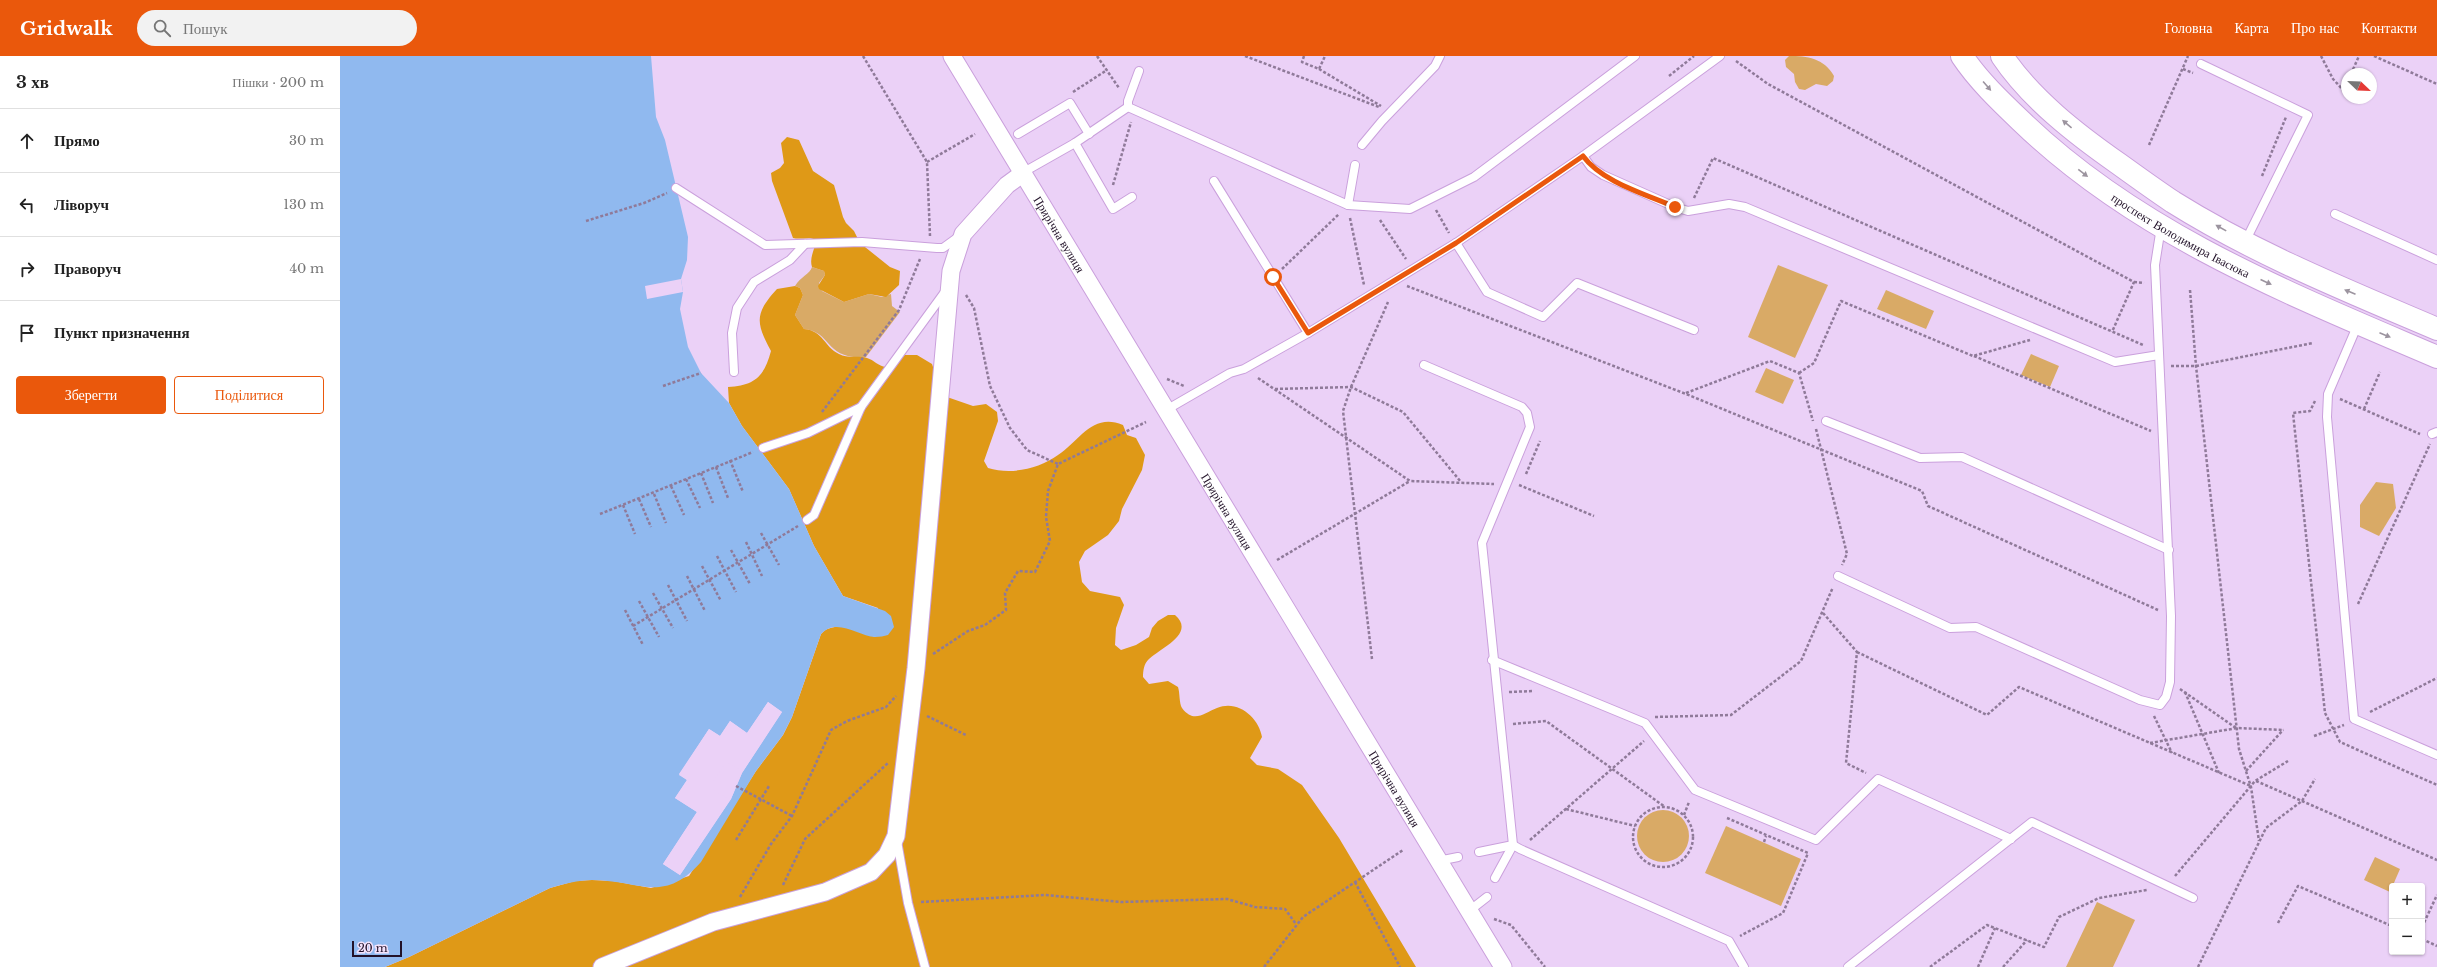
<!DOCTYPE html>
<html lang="uk">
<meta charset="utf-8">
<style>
:root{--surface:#fff;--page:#f2f2f2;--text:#222;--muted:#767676;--line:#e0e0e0;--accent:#ea580c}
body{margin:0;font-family:"Libre Baskerville",serif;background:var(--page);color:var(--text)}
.controls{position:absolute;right:12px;bottom:12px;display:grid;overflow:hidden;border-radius:4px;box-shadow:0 1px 3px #0004}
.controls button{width:36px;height:36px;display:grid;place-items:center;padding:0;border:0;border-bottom:1px solid var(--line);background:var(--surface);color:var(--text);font:20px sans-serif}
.compass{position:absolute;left:2001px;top:12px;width:36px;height:36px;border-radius:50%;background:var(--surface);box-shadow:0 1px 3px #0004;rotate:113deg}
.scale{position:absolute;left:12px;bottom:10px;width:50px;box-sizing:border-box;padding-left:4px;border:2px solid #221229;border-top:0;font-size:11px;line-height:14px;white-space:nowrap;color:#221229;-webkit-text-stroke:3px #f3e2fb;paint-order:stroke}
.stop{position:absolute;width:12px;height:12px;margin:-9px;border:3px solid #ea580c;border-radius:50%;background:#fff}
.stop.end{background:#ea580c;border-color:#fff;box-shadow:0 1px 4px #0008}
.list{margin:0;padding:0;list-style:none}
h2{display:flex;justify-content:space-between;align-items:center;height:52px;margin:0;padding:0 16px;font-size:17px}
h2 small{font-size:13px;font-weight:400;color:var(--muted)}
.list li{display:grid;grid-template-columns:26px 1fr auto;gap:12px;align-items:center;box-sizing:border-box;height:64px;padding:0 16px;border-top:1px solid var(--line)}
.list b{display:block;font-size:15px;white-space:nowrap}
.list em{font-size:13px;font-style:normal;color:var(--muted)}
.actions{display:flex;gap:8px;padding:12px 16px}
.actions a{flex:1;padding:9px 0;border:1px solid var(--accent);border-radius:4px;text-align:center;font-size:14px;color:var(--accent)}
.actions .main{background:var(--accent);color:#fff}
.icon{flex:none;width:22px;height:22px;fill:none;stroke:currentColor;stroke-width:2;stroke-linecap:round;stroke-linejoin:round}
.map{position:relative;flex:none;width:2097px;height:911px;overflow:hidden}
header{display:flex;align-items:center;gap:24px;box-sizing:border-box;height:56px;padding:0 20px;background:var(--accent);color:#fff}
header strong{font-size:19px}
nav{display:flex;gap:22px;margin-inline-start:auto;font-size:14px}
.search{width:280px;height:36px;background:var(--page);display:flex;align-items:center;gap:10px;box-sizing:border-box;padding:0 14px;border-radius:22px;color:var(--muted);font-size:15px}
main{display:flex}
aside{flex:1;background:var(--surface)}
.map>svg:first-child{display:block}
</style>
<header>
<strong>Gridwalk</strong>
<div class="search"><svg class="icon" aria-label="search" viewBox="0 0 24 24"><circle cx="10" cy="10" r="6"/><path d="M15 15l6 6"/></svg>Пошук</div>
<nav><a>Головна</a><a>Карта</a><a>Про нас</a><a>Контакти</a></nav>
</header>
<main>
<aside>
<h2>3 хв<small>Пішки · 200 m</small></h2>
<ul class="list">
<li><svg class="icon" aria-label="ahead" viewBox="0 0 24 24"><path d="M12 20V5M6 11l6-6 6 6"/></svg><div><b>Прямо</b></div><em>30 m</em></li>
<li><svg class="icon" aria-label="left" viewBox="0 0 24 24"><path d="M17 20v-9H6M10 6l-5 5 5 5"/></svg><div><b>Ліворуч</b></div><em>130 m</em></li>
<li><svg class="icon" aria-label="right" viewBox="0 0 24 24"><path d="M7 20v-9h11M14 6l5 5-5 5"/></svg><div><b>Праворуч</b></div><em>40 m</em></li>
<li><svg class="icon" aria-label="arrive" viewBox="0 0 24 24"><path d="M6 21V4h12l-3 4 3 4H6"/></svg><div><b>Пункт призначення</b></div></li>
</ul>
<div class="actions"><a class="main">Зберегти</a><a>Поділитися</a></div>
</aside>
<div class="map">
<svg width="2097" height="911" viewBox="0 0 2097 911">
<rect width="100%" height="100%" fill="#ebd1f7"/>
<g fill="#d9aa66">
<path d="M1449,0C1467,0 1484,2 1494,20L1493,25L1487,30L1476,28L1465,34L1459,33L1455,26L1454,18L1446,11L1445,4Z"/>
<path d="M1438,209L1488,229L1455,302L1408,281Z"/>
<path d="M472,211L484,215L485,219L479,227L482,235L504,246L529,238L542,241L551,238L552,250L560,256L526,301C484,304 493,276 464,273L455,259L463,239L460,232L455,230C460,221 470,218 472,211Z"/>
<path d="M1546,234L1594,255L1586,273L1537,253Z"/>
<path d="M1691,298L1719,310L1710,331L1681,319Z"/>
<path d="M1426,312L1454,324L1443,348L1415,336Z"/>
<path d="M2036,426L2053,428L2056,452L2039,480L2020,471V449Z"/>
<circle cx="1323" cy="780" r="26"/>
<path d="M1386,770L1461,803L1441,850L1365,817Z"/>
<path d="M2035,801L2060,813L2050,836L2024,824Z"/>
<path d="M1757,846L1795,864L1773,911H1726Z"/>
</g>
<g fill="#df9917">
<path d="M447,81L459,84L473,115L494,129L503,161L506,167L514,175L520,187L550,211L560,215L559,229L546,241L529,238L504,246L479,233L478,230L485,219L484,215L472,211C469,201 475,194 476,184C471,180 461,184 453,182L432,125L431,117L440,112L444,107L441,87Z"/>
<path d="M455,230L460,232L463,239L455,259L464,273C484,275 484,291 499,298C508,303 518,299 527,302C534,304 538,310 546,311L561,299H577L592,308L597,323L607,341L633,350L646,348L657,356L658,365L644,405L648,412C671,419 699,413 718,399C740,384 753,356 783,369L787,379L796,382L805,399L802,414L782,453L779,465L768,479L745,495L739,506L742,526L750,535L780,541L784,549L776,572L775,589L781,594L796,589L809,581L812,572L818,565L828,559H835C857,578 818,593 808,604C804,608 803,615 803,621L809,628L828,625L838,631C840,637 839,647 842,652C854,668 864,657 877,652C898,643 919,662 922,681L910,702L917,709L938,713L962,729L999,782L1076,911H45L69,901L210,832L235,825L252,824L273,825L311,832L349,820L416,715L443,679L452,661L481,578C494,563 520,575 535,581L538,552L503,540L474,490L449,433L402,370L389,347L388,331C415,329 424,321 431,295C416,267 414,258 437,233Z"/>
</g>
<path fill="#90b9ef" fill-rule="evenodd" d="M0,0H311L316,61L325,84L348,181L347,204L341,223L343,236L340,253L348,291L361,317L389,347L402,370L449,433L474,490L503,540L545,555L551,560L554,571L548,579C544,580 540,581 535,581C518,580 497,561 481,578L452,661L443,679L416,715L361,806C323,849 299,824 252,824C238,824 224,828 210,832L69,901L45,911H0ZM428,646L442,656L402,717L391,743L340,819L323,808L357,756L335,742L347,724L339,718L369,673L380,680L390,665L407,677Z"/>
<g fill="#ebd1f7" fill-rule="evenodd">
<path d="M341,223L343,236L307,243L305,230Z"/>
<path d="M428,646L442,656L402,717L391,743L340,819L323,808L357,756L335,742L347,724L339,719L369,673L380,680L390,665L407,677ZM428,649L440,656L401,714L386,706L371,729V732L388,743L340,817L326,808L359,756L338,741L349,725L341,718L370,675L381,682L390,668L408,679Z"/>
</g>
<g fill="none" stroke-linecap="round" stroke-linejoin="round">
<defs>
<g id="lane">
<path d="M1861,8L1968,59L1905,186"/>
<path d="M788,51L1008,149L1070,153L1134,121L1295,0"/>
<path d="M788,51V45L799,15"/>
<path d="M678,78L730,47L749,78"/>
<path d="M735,87L773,153L792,141"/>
<path d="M1022,89L1042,65L1095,10L1100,0"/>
<path d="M1243,100L1251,111L1263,119L1335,151L1348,155L1389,148L1405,151L1775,306L1819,299"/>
<path d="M682,117L735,87L788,51"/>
<path d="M874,125L968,277"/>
<path d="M336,132L425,189L522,186L597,192H603L621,179"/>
<path d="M1008,149L1015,109"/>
<path d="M1995,158L2097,204"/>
<path d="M1116,187L1147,236L1203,261L1237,227L1354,274"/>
<path d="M2018,268L1988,338L1987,361L2014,663L2097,699"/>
<path d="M1084,309L1182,351L1187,357L1190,371L1142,487L1173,789L1155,822"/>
<path d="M394,316L392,277L397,252L414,226L450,204L465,188"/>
<path d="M826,354L890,317L904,313L968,277L1116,187L1243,100L1380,0"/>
<path d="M1486,365L1580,402L1622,401L1829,494"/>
<path d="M2092,378L2097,376"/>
<path d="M423,392L468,377L521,351"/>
<path d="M467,464L474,459L521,351L607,233"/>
<path d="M1498,520L1610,572L1636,571L1800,644L1820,649L1826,641L1830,626L1831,560L1815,209L1821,171"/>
<path d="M1152,604L1305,667L1355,734L1476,784L1538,723L1671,783"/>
<path d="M557,785L568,847L585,911"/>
<path d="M1139,796L1173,789L1180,793L1389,885L1404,911"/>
<path d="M1098,805L1118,801"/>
<path d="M1129,855L1147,841"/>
<path d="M1508,911L1692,766L1853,842"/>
</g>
<g id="street">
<path id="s1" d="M612,0L1163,911"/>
<path d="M262,911L373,866L485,836L531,816L547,799L556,780L576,612L611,215L623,178L667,129L682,118"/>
</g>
<g id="secondary">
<path id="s2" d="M1622,0C1638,24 1660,45 1681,65C1798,178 1950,238 2097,301"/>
<path d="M1662,0C1691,43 1736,78 1779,108C1797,121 1815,134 1833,146C1916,198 2008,235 2097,273"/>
</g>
</defs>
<use href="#lane" stroke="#caa0dc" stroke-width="10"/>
<use href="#street" stroke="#caa0dc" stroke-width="19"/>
<use href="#secondary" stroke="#caa0dc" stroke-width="24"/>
<g stroke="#8f7a99" stroke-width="2.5" stroke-dasharray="3 2" stroke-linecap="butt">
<path d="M523,0L587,106L590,180"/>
<path d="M757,0L779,32"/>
<path d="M905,0L1039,51"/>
<path d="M964,0L962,6L979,13L985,0"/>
<path d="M1981,0L1993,23L2004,35L2007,28"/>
<path d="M2034,0L2097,28"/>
<path d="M1396,5L1428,28L1794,226L1772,276"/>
<path d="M979,13L1041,50"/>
<path d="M1843,13L1853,17"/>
<path d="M2011,18L2019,0"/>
<path d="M1329,20L1354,0"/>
<path d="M733,36L767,14"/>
<path d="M1809,89L1848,0"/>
<path d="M587,106L635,78"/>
<path d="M1922,120L1946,61"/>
<path d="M773,129L791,66"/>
<path d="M1354,142L1373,102L1803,289"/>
<path d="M1096,154L1109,177"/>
<path d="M1010,162L1024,229"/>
<path d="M1040,164L1066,203"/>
<path d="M246,165L304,147L327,137"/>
<path d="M942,213L999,158"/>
<path d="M1794,226L1804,227"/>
<path d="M1067,230L1346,338L1582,435L1588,450L1818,554"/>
<path d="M1850,234L1856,310L1899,693L1911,731L1919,785"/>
<path d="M626,239L634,252L650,330L670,372L687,394L718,408"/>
<path d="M1634,300L1811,375"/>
<path d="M1831,310H1856L1973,287"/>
<path d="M1459,317L1474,307L1501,245L1633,300L1690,284"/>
<path d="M918,322L1070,425L1154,428"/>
<path d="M827,323L844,330"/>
<path d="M323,330L361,317"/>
<path d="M935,333L1011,331L1063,356L1121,426"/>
<path d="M1346,337L1430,305L1459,317L1473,365"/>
<path d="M2000,343L2080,378"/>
<path d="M1975,345L1970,355L1953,357L1985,657L2000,686L2097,729"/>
<path d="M2024,353L2040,316"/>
<path d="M482,356L559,254L580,203"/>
<path d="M1476,373L1507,498L1502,509"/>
<path d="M390,404L403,436"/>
<path d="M376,411L388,442"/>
<path d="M361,417L373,447"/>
<path d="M1186,418L1200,385"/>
<path d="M346,423L360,452"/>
<path d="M1179,429L1254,460"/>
<path d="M331,430L344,459"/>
<path d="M314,438L326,467"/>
<path d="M299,443L311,471"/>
<path d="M283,449L295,478"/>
<path d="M260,458L413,396"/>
<path d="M421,477L439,509"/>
<path d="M406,486L422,520"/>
<path d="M391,494L410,528"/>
<path d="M377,500L396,536"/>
<path d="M937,504L1070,425"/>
<path d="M362,510L381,545"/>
<path d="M347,520L365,555"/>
<path d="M328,529L347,565"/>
<path d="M313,537L333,572"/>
<path d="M299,545L319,581"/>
<path d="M2018,548L2090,388"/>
<path d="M285,554L303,589"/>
<path d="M1483,557L1517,596L1506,707L1526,717"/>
<path d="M293,570L458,470"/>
<path d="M1517,596L1647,659L1679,631L1911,730"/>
<path d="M593,598L628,575L645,569L666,554L665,537L678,515L695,516L710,485L706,461L708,435L718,408L806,366"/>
<path d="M1032,603L1003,355L1011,331L1048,246"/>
<path d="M1840,633L1896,672"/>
<path d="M1169,636L1194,635"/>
<path d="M1845,636L1879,717"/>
<path d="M2030,656L2097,622"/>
<path d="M587,660L626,679"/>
<path d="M1814,660L1832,697"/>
<path d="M1315,661L1391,659L1461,605L1493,531"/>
<path d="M1173,668L1206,665L1325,751"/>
<path d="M1974,680L2004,669"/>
<path d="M1810,687L1897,672L1944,674"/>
<path d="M1906,715L1943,674"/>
<path d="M1916,725L2097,804"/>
<path d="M396,730L452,760"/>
<circle cx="1323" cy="781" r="30"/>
<path d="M1226,753L1295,770"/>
<path d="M1344,759L1349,746"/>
<path d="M1387,762L1468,797L1443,857L1400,880"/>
<path d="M396,784L429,730"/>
<path d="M1190,784L1304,685"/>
<path d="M1424,786L1426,780"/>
<path d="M1835,820L1915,725L1948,705"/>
<path d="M1015,826L1060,911"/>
<path d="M443,829L465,783L548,707"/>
<path d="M400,841L431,788L452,760L491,674L507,665L546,651L556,640"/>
<path d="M581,846L705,839L781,846L887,843L915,851L945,853L956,868"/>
<path d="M1154,863L1171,869L1205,911"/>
<path d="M1938,867L1958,830L2052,870"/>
<path d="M2082,871L2097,839"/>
<path d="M2082,883L2097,890"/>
<path d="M924,911L963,861L1063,794"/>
<path d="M1590,911L1647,869L1704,891L1719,861L1759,842L1807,834"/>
<path d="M1638,911L1655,872"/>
<path d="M1663,911L1687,884"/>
<path d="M1858,911L1926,772L1962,745L1975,723"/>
</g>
<use href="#lane" stroke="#fff" stroke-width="8"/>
<use href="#street" stroke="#fff" stroke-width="17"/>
<use href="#secondary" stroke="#fff" stroke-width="22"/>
</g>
<defs><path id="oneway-solid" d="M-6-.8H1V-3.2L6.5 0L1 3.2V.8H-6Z"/></defs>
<g fill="#9c949f">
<use href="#oneway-solid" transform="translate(1647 30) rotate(49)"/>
<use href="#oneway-solid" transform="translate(1727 68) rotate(-140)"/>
<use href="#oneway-solid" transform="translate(1743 117) rotate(38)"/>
<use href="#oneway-solid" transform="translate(1881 172) rotate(-151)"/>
<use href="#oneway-solid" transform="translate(1926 226) rotate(24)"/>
<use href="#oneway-solid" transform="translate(2010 236) rotate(-157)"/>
<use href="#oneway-solid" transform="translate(2045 279) rotate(23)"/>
</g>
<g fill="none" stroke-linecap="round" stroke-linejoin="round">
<path stroke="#ea580c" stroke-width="5" d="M933,221L968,277L1116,187L1243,100C1262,126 1305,138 1335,151"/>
</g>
<g text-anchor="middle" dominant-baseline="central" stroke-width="3" stroke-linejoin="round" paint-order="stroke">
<g font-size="12" fill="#221229" stroke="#f3e2fb">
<text stroke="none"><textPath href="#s2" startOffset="285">проспект Володимира Івасюка</textPath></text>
<text stroke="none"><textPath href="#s1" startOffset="208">Прирічна вулиця</textPath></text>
<text stroke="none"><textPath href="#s1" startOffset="532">Прирічна вулиця</textPath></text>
<text stroke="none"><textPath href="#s1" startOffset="856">Прирічна вулиця</textPath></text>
</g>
</g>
</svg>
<div class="controls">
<button>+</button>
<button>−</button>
</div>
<svg class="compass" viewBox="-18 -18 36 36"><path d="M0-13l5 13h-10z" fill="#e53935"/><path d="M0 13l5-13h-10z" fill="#767676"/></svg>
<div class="scale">20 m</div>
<div class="stop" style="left:933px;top:221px"></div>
<div class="stop end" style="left:1335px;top:151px"></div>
</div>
</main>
